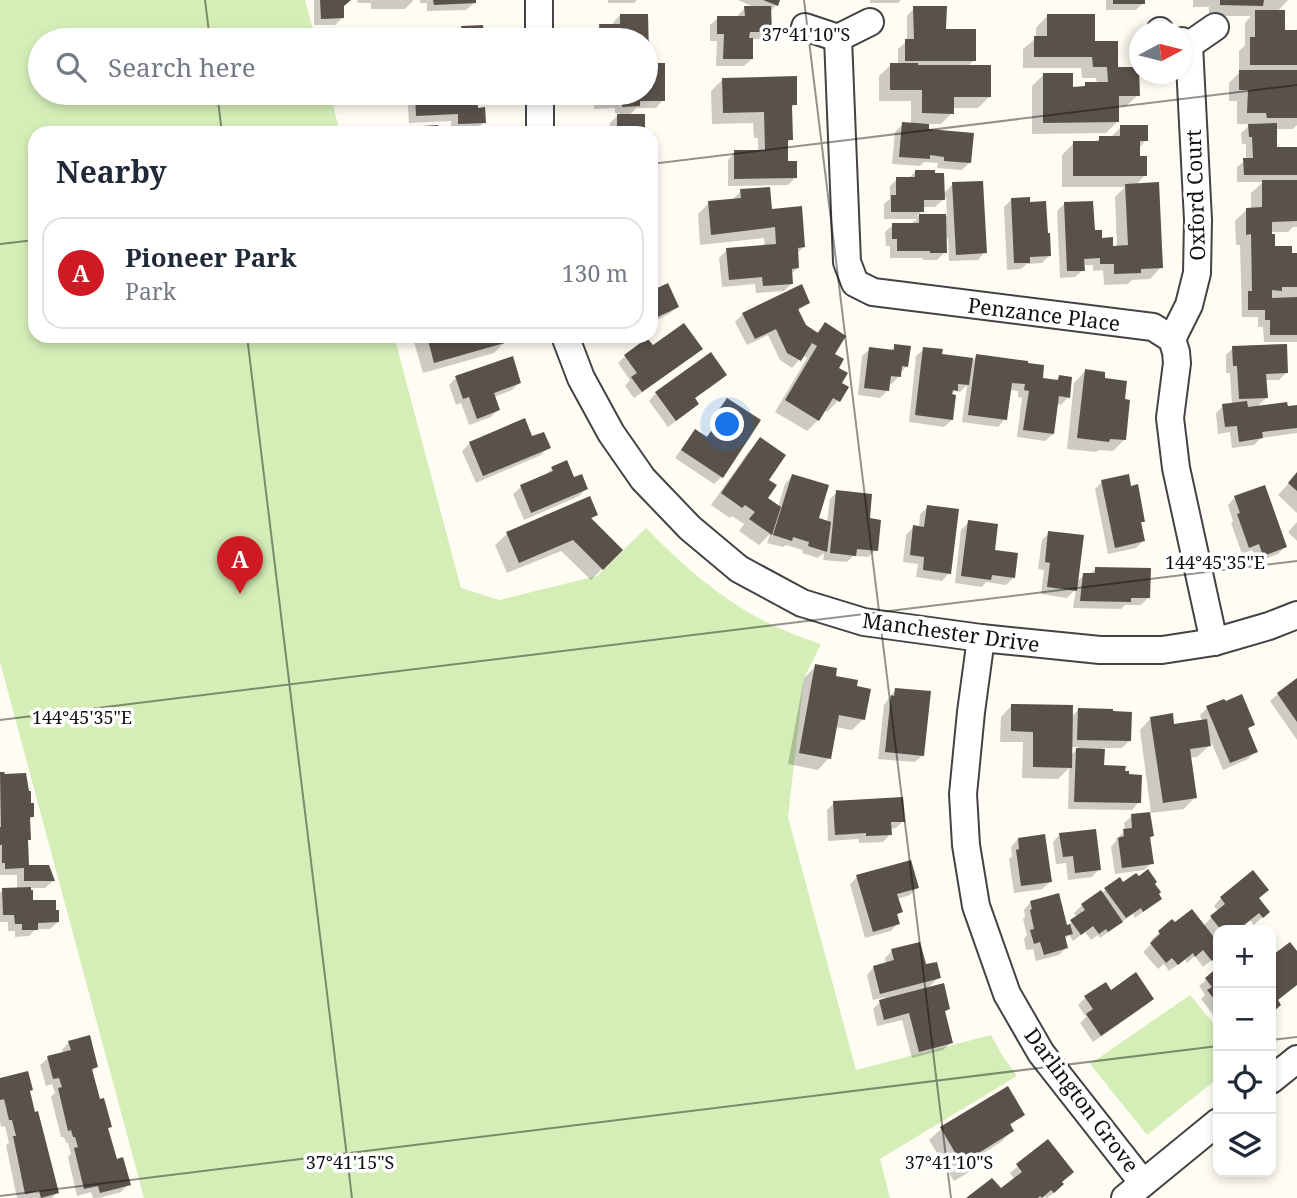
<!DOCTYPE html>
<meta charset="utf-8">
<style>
:root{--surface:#fff;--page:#f2f2f3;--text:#1f2937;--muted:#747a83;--line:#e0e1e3;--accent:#cf1923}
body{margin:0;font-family:"Noto Serif",serif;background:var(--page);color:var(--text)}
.controls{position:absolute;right:21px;bottom:21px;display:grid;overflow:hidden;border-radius:14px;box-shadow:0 4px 10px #0003}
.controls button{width:63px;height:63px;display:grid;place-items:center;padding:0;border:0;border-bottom:2px solid var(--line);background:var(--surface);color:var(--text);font:35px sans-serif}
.compass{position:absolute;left:1129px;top:21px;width:63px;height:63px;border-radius:50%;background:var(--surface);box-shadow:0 4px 10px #0003;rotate:83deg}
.you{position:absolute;left:728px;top:425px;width:24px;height:24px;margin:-18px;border:5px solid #fff;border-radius:50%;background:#1a73e8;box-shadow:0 0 0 10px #1a73e833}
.badge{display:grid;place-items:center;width:46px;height:46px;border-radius:50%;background:var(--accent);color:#fff;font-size:23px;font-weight:700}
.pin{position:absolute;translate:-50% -58px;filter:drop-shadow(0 2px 4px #0008)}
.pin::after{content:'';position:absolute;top:37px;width:24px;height:21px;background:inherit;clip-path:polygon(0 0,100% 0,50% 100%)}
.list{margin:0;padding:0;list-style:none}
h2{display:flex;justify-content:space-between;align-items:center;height:91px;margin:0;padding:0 28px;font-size:30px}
h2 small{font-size:23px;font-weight:400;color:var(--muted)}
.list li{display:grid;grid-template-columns:46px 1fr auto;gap:21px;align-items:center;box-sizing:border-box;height:112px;margin:0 14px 14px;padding:0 14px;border:2px solid var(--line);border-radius:21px}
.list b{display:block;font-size:26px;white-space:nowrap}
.list p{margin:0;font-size:23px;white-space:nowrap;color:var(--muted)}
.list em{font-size:23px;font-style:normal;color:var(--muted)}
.icon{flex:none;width:38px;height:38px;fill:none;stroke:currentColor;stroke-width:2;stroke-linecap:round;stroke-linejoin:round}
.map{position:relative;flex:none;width:1297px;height:1198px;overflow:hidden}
.search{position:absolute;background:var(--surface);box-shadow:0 4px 10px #0003;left:28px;top:28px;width:630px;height:77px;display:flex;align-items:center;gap:18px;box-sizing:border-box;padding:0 24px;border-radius:38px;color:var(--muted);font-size:26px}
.panel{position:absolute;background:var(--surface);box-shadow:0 4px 10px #0003;left:28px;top:126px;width:630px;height:217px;border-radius:21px}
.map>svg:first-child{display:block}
</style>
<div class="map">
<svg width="1297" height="1198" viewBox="0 0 1297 1198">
<rect width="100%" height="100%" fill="#fffdf3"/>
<g fill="#d5eeb8">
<path d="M0,0H305L316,40H40V93H330L340,133H35V336H394L461,588L499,600L597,576L646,528C686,569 732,609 786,631C797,636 809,640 821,644L804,678L788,817L856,1070L991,1035L1002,1055L1017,1076L880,1159L890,1198H144L0,662Z"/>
<path d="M1190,995L1218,1029V1078L1147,1135L1090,1064Z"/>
</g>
<g fill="#0003" fill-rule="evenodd">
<path d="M314,0H349L342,7V18L335,25H314Z"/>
<path d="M357,0H413V1L405,9H371V3H358Z"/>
<path d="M420,0H474V3L466,10L427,11V3H420Z"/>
<path d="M608,0H637L634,3H608Z"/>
<path d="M738,0H778L776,5L770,12V31L762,39H752V59L744,66H716L717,41H710V25L718,18H738V15L745,8H756Z"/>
<path d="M870,0H901L898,3H870Z"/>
<path d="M1106,0H1143V3L1136,10H1106Z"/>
<path d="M1193,0H1288L1277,12L1283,32H1294L1297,29V125L1293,129H1275V149H1297V227H1293L1288,232H1270L1274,248L1290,255H1297V342H1264L1263,327H1258V317H1242L1240,245H1236L1235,221L1247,209H1251V193L1263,182H1237V167L1246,160V144H1242L1241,133L1251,124H1237V101H1229V83L1239,73V51L1245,45V23L1251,16H1209V7H1193Z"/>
<path d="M914,8L945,31L974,60L967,67L990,96L978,108H952V113L941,124H927V131L970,162L962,170L937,168L938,163L924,162L920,166L892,164L895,132L903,124L911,125V101H879V76L891,65H898V49L907,41V16Z"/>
<path d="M620,15H646V56V40H592L593,33L600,26H613V23Z"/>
<path d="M1047,16L1094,43L1138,95L1126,106H1117V122L1106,133L1032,134V86L1043,75L1072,88H1081L1086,84H1097L1096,78H1082L1081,68H1023V49L1036,38V28Z"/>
<path d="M481,27L482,40H407L411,37L456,34L462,28Z"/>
<path d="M663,64V100L656,108H636L629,116L644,133H588L610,132V123L620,113H615V108L594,109V95H580V93H646V65Z"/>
<path d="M723,79L795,104L790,109L791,139L786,144L787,163L796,177L788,185L728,186V160L735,152H758V138H754L753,123L712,124L711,91Z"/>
<path d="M407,93H483V97L476,104L484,122L476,130L451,131V121L409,123Z"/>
<path d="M1121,127L1146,140L1139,148V157L1145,175L1136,185L1161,267L1150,279L1132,280L1128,284L1104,285L1103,270L1093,271V265H1083V270L1075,277L1060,278L1057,211L1064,204L1111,250L1117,247L1115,197L1125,187H1062V155L1074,143H1094L1100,138H1110Z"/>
<path d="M915,172L943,194L953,184L985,252L978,260L949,261L948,238H945V252L937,260H923V258H890V246H886L885,232L893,225L912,223L917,219H884V204L890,199V186L897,179H908ZM946,197L947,216H917L922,211V207H935Z"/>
<path d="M741,191L771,211L804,247L796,254L798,268L791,274L792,283L784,291L756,293L755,284L722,287L719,258L727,250L765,247L764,238L700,245L698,214L709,203L731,201Z"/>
<path d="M1011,200L1049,256L1042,263L1027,264L1021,269L1007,270L1004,207Z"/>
<path d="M651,293L677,307L669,314L651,323Z"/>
<path d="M808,302L797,312L805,326L816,333L825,325L839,384L838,401L827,412L824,410L818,420L807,431L775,412L807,358L803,355L792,368L780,360L768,335L747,345L735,322L743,314Z"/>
<path d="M420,336H504L506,341L494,353L423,373L414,342Z"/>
<path d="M606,336H621L608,342Z"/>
<path d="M895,346L907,366L900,373L899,376L892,384L888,383V390L880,398L858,395L862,356L870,349L890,351Z"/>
<path d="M652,347L693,356L634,398L625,386L630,380L618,363L625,356Z"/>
<path d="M1233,348L1287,372L1279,380H1265L1266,398L1256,408L1297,407V433L1261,438L1254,445L1232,448L1230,432L1218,434L1216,413L1223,406L1232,405L1230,373H1226V355Z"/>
<path d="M924,349L940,356L970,363L977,356L1041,380L1055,381L1060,377L1068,397L1061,405L1056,404L1053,434L1045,441L1017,437L1022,398L1018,397V391L1009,390L1005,419L998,427L962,422L967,385L960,392L955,391L950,396L952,420L944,427L909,422L916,356Z"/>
<path d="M1085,371L1124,440L1113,451L1099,450L1096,452L1067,449L1074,383Z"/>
<path d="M725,375L718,382L694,399L697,404L689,411L668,427L649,401L656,393Z"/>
<path d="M456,378L519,383L512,390L494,397L498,410L491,417L469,425L461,403L456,405L449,385Z"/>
<path d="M727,400L759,421L722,477L714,484L675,458L688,439L696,431L706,438L716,424L711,421L720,407Z"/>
<path d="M531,439L548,448L541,455L476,483L462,451L470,443Z"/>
<path d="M760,440L766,481V499L778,507L785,484L792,476L817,520L827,522L830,499L837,492L868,520L876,550L868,557L853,556L847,562L823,560L824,553L818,558L802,553L803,550L786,545L783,547L767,543L770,534L759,545L739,531L744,524L732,516L730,518L711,505L749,451Z"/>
<path d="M566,463L573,479L586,489L579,496L524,520L513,494L521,487L544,476L552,469Z"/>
<path d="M1297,474V513L1278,495Z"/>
<path d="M1102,482L1143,521L1140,525L1143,541L1136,548L1108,554L1095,489Z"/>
<path d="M1235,497L1285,547L1278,554L1256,562L1252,550L1242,554L1231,523L1233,521L1228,505Z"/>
<path d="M589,499L596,515L590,520L621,550L591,580L561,551L507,573L495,545L507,534Z"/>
<path d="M928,507L949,573L942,581L916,577L918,564L903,562L906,535L914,527L919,528L920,514Z"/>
<path d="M969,522L1013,578L1006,585L986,582L982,587L955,583L961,530Z"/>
<path d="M1297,522V541L1288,532Z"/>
<path d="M1049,533L1076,583L1084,575H1089L1095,569L1148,598L1141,605H1125L1121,609L1073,608L1076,589L1067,598L1041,594L1044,570L1038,569L1042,540Z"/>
<path d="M816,666L855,688L863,719L852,730L835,727L829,758L818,770L788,764L804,678Z"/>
<path d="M1297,680V740L1270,701L1278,694Z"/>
<path d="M896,689L923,755L915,762L878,759L884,705Z"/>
<path d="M1012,705L1071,717L1079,709L1111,713L1129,741L1122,748H1103V767L1124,773L1139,802L1132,810L1068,809L1069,768L1058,779L1022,778L1023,742H1000L1001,717ZM1070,747H1079L1070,756Z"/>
<path d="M1207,708L1253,724L1247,730L1256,751L1248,759L1223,770L1209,737V746L1197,757L1189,758L1195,797L1184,809L1151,813L1140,730L1151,718L1173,726L1202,721L1200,715Z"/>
<path d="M0,774H3L33,816L29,820V839L27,841V867L53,881L45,888H30L32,902L58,922L50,929H36L29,936L15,937V931H8V922H0V893L3,889H17V875H0Z"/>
<path d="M834,803L903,821L896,828L890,829V834L883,842L859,843V839L828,841L827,810Z"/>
<path d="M1132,816L1152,836L1148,839L1152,863L1144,870L1115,874L1111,847L1116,841V839L1125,831L1124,823Z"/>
<path d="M1060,834L1099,869L1092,877L1068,880L1066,863L1056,864L1053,842Z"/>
<path d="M1018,839L1050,882L1042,889L1014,893L1009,859L1012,856L1011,847Z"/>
<path d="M857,877L917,887L910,895L897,899L901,911L896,916L898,923L891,931L865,938L850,884Z"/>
<path d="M1123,884H1153L1160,899L1135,918L1133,914L1100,938L1098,935L1091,940L1085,932L1073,941L1069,935L1064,940L1066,948L1059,955L1036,961L1033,949L1026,950L1024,939L1027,935L1023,919L1025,917L1024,910L1031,902L1066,927L1077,917L1074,913L1082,905L1106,890Z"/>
<path d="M1221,898L1257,899L1268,912L1254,925L1250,920L1237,930H1218V955L1203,967L1195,956L1187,963L1185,959L1169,971L1164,964L1158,969L1143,952L1153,942L1151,940L1172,921L1175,925L1203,926L1218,911L1214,906Z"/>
<path d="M892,951L924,966L939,977L927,989L948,1009L944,1013L951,1043L943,1050L912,1058L902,1020L877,1026L873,1009L885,997L873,1000L867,975L874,967L886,964L885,958Z"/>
<path d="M1218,969V1021L1201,999L1205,995L1199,986Z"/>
<path d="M1110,992L1152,999L1145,1006L1093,1042L1080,1023L1086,1017L1078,1005L1085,998Z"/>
<path d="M69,1042L96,1067L91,1072L99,1101L110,1126L107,1129L116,1161L129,1184L121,1192L99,1198H93L91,1192L77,1196L68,1157L71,1154L68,1143H66L64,1137H61L51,1097L55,1093L52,1084L46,1086L40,1065L48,1058L63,1054L62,1050Z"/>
<path d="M0,1080L28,1092L57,1192L52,1198H17L6,1145L9,1143L5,1126L1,1127L0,1121Z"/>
<path d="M1007,1088L1023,1114L1009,1127L1012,1131L1001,1142L980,1155L983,1160L971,1171L954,1181L929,1140L941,1129Z"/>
<path d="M1047,1142L1060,1182L1055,1192L1047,1198L1043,1196L1041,1198H969L1000,1191L1015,1180L1010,1173Z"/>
</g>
<g fill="#5a514b">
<path d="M320,0H351L344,6V18L321,19Z"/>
<path d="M433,0H476V3L434,5Z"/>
<path d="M763,0H780L778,6Z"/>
<rect x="1113" y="0" width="32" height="4"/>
<path d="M1220,0H1264L1263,6L1220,5Z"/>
<path d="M744,6H771L772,32H750L749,38H753V59H723L724,34H717V16H745Z"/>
<path d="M913,6H947L946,29H976V61H905V39H914Z"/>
<path d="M1255,10H1285V30H1297V65H1250V37H1255Z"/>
<path d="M620,14H648L649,55H646V40H593L594,36H600L599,24H620Z"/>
<path d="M1047,14H1095V41H1118V67H1139L1140,96H1119V122L1043,123V73H1073V87L1085,86V82H1108L1107,67H1093L1092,57H1034V36H1047Z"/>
<path d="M483,25L484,40H410V35L462,32L461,26Z"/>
<path d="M646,63H665V101H640V106L622,107V102H601V93H646Z"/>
<path d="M890,63H918V65H991V97H954V114L922,113V90H890Z"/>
<path d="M1239,70H1297V118H1267L1266,113H1247L1248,90H1239Z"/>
<path d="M797,76V105H792L793,140H788V161H797V178L734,179V150H765L764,112L723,113L722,78Z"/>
<path d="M415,93H484L485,98H477L478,108L485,107L486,123L458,124V114L416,116Z"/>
<path d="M617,114H645V133H589V130L617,131Z"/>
<path d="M902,122L929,124V129L974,133L971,163L944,161V157L930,155V159L899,157Z"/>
<path d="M1277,123V147H1297V175H1244L1243,158H1253L1252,137H1249L1248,124Z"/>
<path d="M438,125L439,133H407V127Z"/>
<path d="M1120,125H1148V141H1140V156H1147V176H1073V141H1099V136H1120Z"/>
<rect x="651" y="134" width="3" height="29"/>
<path d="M915,170H935V173H944L945,200H924V212H891V195H896V177H915Z"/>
<path d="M651,174H653L658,214L651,215Z"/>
<path d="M1262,180H1297V221L1272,222V234H1275V246H1292V253H1297V287H1282V291L1272,290V298L1297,297V335H1270V320H1265V310H1248V291H1252L1251,234L1246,235V208L1262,207Z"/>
<path d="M983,181L987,253L956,255L952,182Z"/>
<path d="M1159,182L1163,268L1141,269V273L1114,274V264H1100V258L1084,259L1085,271H1067L1064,202L1093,201L1095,230H1102V238L1113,237V246L1128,245L1125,184Z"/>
<path d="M770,187L772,209L802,206L805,247L798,248L799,268L792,269L793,284L763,286L762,277L729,280L726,248L776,244L775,227L711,235L708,201L741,198L740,189Z"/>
<path d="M1030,197V202L1046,201L1048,233H1050L1051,256L1030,257V263H1014L1011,198Z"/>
<path d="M919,214H946L947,253H930V251H897V239H892V223H919Z"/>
<path d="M668,283L679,307L651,320V291Z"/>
<path d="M802,284L810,303L798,309L806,325L818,333L825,322L846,336L835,354L844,359L839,368L848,373L842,383L849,387L840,402L833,398L819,421L785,400L817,346L812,343L801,361L787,353L776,329L755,339L742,313Z"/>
<path d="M684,323L703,349L642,392L631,377L637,373L624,355L647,338L653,345Z"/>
<path d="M427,336H506L508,342L434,363Z"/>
<path d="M894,344L911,346L908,367L902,366L901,377L891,376L889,391L864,388L869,347L894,350Z"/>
<path d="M1287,344L1288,373L1266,374L1268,398L1239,399L1237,366H1233L1232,346Z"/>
<path d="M923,347L943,349L942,354L973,358L969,385L958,384V391L953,390L952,394L956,395L953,420L915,415Z"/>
<path d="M711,352L727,375L695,398L699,404L676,421L655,392Z"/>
<path d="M976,354L1028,361V363L1044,365L1043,378L1058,380L1059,375L1072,377L1070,398L1059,396L1054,434L1023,430L1029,391L1024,390L1025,384L1012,383L1007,420L968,415Z"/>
<path d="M513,356L521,383L494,393L500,410L477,419L469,397L463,399L455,376Z"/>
<path d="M1085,369L1105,372V378L1127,381L1125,399L1130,400L1126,440L1110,439L1109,442L1077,438Z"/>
<path d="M727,398L761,420L723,478L681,450L695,429L707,437L722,416L717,413Z"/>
<path d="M1247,401L1248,407L1287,402L1288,406L1297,405V428L1262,432L1263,438L1239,442L1237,426L1225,427L1222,404Z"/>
<path d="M525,418L532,436L544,432L551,448L483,476L469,442Z"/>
<path d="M760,437L786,455L769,480L777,485L768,498L781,507L772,535L749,519L755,512L745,505L742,508L721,493Z"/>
<path d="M567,460L574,477L582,474L588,489L531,513L520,485L553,471L551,467Z"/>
<path d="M1297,472V491L1288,483Z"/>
<path d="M792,474L829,485L819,518L831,522L827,552L808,546L809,542L793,537L792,541L773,535Z"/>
<path d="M1129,474L1131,486L1138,484L1145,522H1141L1145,541L1115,548L1101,480Z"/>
<path d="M1265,485L1287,547L1263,556L1259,544L1249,548L1237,514L1240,513L1234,496Z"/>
<path d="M836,490L872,494L870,518L881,520L878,551L857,549L856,556L830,553Z"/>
<path d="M590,496L598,515L591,518L623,550L603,570L573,540L519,563L506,532Z"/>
<path d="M927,505L959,509L951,574L923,570L924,557L910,555L913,525L924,527Z"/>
<path d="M968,520L998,524L995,550L1018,553L1015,578L992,575L991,580L961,576Z"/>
<path d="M1048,531L1084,535L1077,591L1047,587L1050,563L1045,562Z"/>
<path d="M1095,567L1151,568L1150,598H1131V602L1080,601L1083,573H1095Z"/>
<path d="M815,664L837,668L836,676L858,680L857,686L871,689L865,720L839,715L831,759L799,753Z"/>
<path d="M1297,678V722L1277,693Z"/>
<path d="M895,688L931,691L924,756L885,752L891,695L894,696Z"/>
<path d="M1242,694L1255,725L1248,728L1258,752L1230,763L1206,706L1224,699L1226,701Z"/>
<path d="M1011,704L1073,705L1072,768L1033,767V732L1011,731Z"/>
<path d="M1078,708L1113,709V711L1132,712L1131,741L1077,740Z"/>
<path d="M1173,713L1174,724L1207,719L1211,746L1190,749L1197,798L1163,803L1150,717Z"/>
<path d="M1076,748L1105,749L1104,765L1126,766L1125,771H1129V774L1142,775L1141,803L1074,802Z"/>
<path d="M0,772H5L4,774L26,773L29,791H31V803H34V817H30L31,840H28L29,865H49L55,881H24V868L5,869V863H2V845H0V827H1Z"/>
<path d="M903,797L905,822H891L892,835L866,836V833L835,835L833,801Z"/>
<path d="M1150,812L1154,836L1150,837L1154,864L1122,868L1118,838L1124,836L1123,829L1132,828L1131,814Z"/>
<path d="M1096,829L1101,870L1075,873L1073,856L1063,857L1059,833Z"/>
<path d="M1045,834L1052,882L1021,886L1016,850L1019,849L1018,838Z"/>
<path d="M911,860L919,888L897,894L903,912L897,914L900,924L873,932L856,875Z"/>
<path d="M1148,869L1157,882L1155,884L1161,892L1159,894L1162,899L1143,912L1141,908L1126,918L1104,888L1120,877L1123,882L1136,873L1139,876Z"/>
<path d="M1253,870L1269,890L1259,898L1270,912L1263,918L1259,913L1238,930H1221L1210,916L1225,904L1220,897Z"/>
<path d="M31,887V890H33V900H56V910H59V922L38,923V930H22V924H15L14,915H3L2,888Z"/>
<path d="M1101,890L1123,922L1108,932L1106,929L1099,934L1093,926L1081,935L1070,920L1085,910L1081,904Z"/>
<path d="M1059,893L1067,925L1070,924L1073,934L1065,936L1068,948L1044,955L1040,942L1034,944L1030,930L1034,929L1030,910L1032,909L1030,901Z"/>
<path d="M1192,909L1213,936L1218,932V955L1212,961L1203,950L1195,957L1193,953L1178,965L1172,958L1166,963L1150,943L1160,934L1158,931L1172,919L1175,922Z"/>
<path d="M920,942L926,964L937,962L941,978L880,994L873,966L894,960L891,949Z"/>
<path d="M1290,942L1297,951V985L1278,1000L1281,1005L1271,1014V950L1274,954Z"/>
<path d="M1218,967V1004L1207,990L1212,987L1205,978Z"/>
<path d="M1136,972L1154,999L1101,1036L1086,1014L1093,1009L1084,996L1106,982L1111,990Z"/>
<path d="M944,983L950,1009L945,1011L953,1043L919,1052L909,1013L884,1020L879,1000Z"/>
<path d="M90,1035L98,1067L92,1069L100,1099L104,1098L112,1127L108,1128L117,1159L123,1157L131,1185L100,1193L98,1186L84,1189L74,1148L78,1147L75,1137H73L71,1130L68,1131L58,1088L62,1087L59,1078L53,1079L47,1056L71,1050L68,1041Z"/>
<path d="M28,1071L33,1090L30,1091L35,1112L38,1111L59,1193L41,1198L39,1191L25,1194L13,1136H16L12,1120H9L4,1099L0,1100V1078Z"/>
<path d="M1008,1086L1025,1115L1010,1124L1014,1131L980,1152L985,1160L966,1171L940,1127Z"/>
<path d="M1048,1139L1074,1172L1062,1182L1064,1184L1054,1193L1051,1190L1042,1198L1040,1196L1038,1198H966L992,1178L1001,1188L1022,1172L1016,1164Z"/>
</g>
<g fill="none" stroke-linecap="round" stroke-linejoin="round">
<defs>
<g id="minor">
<path d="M539,0V40"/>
<path d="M805,27L838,38L870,22"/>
<path d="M1160,31V32"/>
<path d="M838,38L847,262L855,283L873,292L1153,327L1172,339L1176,352L1177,363L1170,418L1176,468L1214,642"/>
<path d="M1182,41L1189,45L1215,27"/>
<path d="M540,93V133"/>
<path d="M565,336L581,378L611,433L643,479L690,528L739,569L802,603L864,622L981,638L1100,650H1162L1214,642L1269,626L1297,615"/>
<path d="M1172,339L1189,305L1197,273L1198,220L1189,45"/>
<path d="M981,638L971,712L963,794L966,845L976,906L1007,994L1041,1053L1143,1183"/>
<path d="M1271,1080L1297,1059"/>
<path d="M1125,1198L1218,1122"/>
</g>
</defs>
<use href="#minor" stroke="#434343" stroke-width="30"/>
<use href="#minor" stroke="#fff" stroke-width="26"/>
</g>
<path fill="none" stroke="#101010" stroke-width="2" stroke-opacity="0.45" d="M205,0L210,40M804,0L951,1198M217,93L222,133M651,164L1297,85M0,244L35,240M247,336L352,1198M0,720L1297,561M1271,1040L1297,1037M0,1196L1218,1046"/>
<g text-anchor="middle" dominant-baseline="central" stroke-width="7" stroke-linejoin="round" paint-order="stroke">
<g font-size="21" fill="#101010" stroke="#fff">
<text transform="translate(1195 195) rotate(-92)">Oxford Court</text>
<text transform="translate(1044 314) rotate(7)">Penzance Place</text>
<text transform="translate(951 632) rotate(8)">Manchester Drive</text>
<text transform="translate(1082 1100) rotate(53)">Darlington Grove</text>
</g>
</g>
<g font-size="18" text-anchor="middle" fill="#101010" stroke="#fff" stroke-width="7" stroke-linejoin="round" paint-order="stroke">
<text x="806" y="41">37°41'10"S</text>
<text x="1215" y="569">144°45'35"E</text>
<text x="82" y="724">144°45'35"E</text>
<text x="350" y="1169">37°41'15"S</text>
<text x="949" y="1169">37°41'10"S</text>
</g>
</svg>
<div class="controls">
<button>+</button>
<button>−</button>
<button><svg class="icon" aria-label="locate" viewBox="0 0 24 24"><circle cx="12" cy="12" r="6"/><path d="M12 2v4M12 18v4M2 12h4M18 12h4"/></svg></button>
<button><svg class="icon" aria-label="layers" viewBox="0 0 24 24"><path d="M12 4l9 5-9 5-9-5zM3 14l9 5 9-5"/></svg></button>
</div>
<svg class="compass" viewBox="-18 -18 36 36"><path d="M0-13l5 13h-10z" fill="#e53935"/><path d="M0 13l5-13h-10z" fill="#747a83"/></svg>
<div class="you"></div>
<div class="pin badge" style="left:240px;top:594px">A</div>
<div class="search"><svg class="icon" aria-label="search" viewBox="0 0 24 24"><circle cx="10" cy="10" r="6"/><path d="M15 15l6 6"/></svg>Search here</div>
<section class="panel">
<h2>Nearby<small></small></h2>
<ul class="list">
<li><span class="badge">A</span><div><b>Pioneer Park</b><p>Park</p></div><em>130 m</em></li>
</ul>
</section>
</div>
